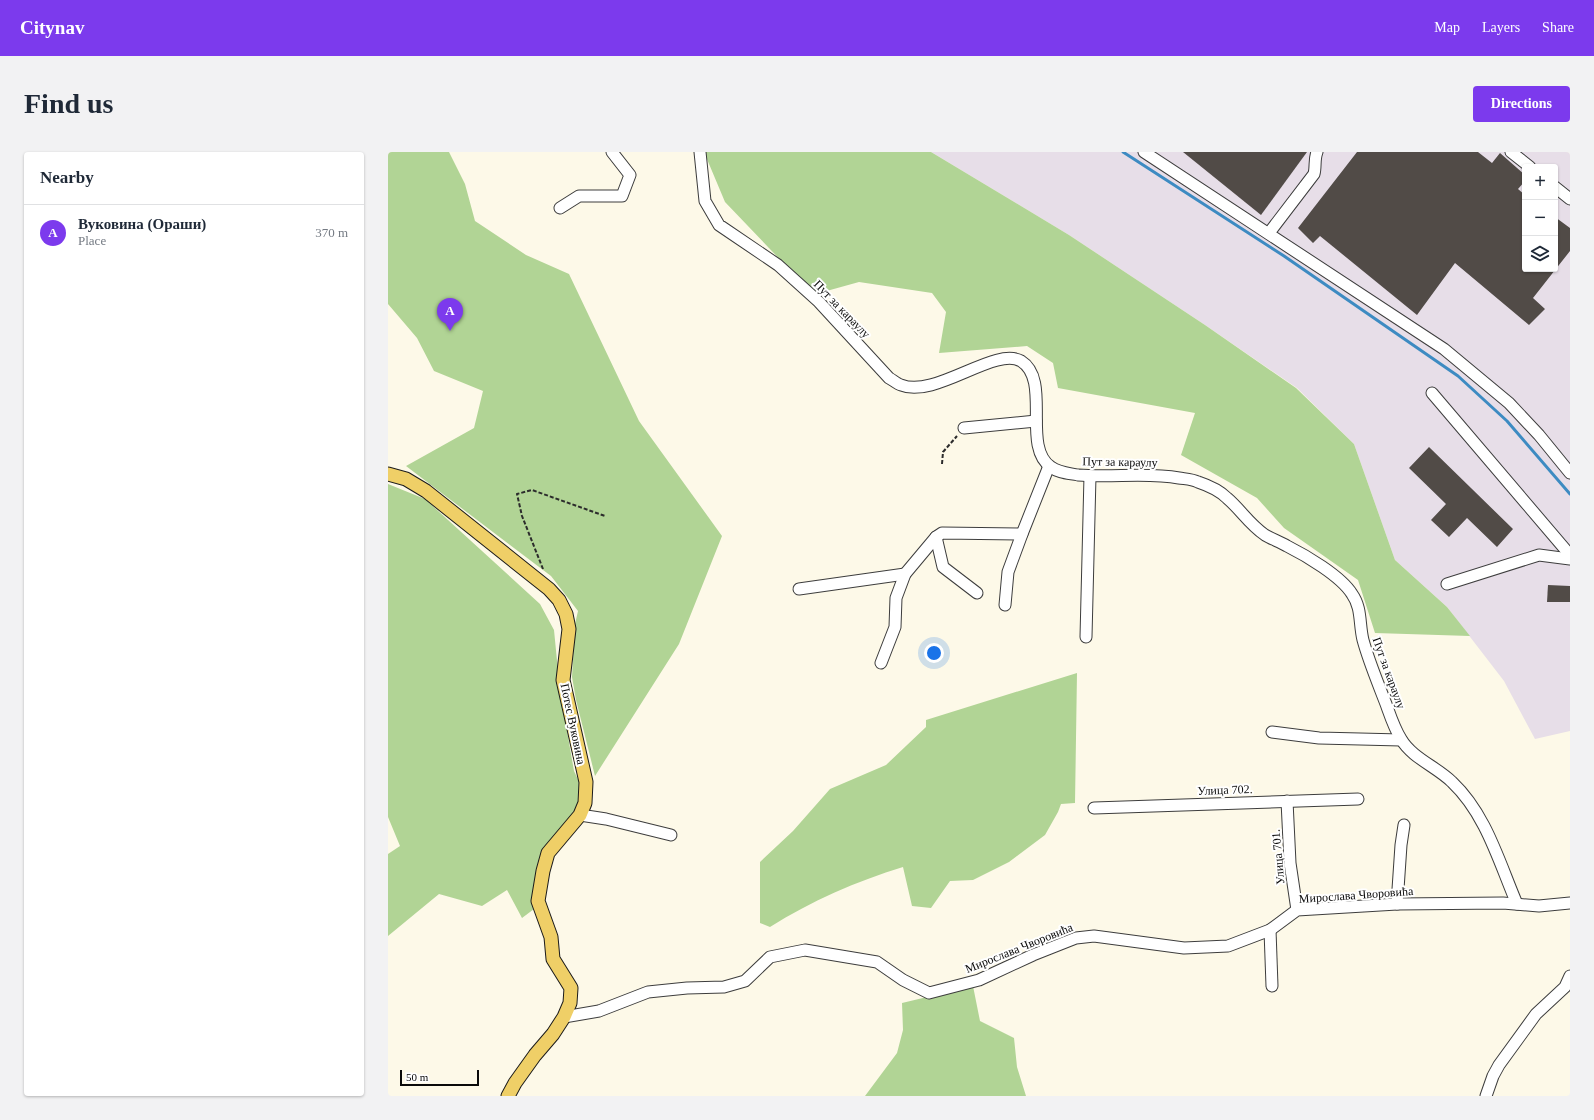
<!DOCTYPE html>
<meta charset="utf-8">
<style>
:root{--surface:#fff;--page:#f2f2f3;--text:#1f2937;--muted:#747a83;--line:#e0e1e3;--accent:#7c3aed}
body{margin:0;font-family:"Times New Roman",serif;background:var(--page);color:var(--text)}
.controls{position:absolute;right:12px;top:12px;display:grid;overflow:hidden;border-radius:4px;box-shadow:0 1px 3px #0004}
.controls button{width:36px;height:36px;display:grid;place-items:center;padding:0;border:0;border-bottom:1px solid var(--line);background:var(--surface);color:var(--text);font:20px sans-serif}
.scale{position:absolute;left:12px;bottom:10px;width:79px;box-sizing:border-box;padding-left:4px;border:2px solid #0a0a0a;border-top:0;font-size:11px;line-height:14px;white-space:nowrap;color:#0a0a0a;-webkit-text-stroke:3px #fff;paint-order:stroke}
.you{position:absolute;left:546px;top:501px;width:14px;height:14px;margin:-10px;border:3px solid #fff;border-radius:50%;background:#1a73e8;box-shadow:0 0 0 6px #1a73e833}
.badge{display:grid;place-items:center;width:26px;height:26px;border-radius:50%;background:var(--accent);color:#fff;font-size:13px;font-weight:700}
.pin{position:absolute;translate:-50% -33px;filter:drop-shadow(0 1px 2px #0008)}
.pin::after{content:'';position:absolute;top:21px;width:14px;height:12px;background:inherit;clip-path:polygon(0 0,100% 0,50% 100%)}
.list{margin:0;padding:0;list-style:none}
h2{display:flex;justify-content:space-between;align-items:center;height:52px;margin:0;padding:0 16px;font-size:17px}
h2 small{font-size:13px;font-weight:400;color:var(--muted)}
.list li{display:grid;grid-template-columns:26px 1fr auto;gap:12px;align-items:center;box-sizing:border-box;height:56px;padding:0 16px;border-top:1px solid var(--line)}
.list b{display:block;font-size:15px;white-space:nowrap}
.list p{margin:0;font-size:13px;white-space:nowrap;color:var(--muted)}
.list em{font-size:13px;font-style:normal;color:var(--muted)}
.icon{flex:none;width:22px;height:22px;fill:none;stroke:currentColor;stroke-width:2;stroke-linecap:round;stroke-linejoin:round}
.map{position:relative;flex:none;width:1182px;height:944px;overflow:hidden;border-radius:4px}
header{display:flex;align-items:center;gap:24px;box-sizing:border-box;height:56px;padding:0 20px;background:var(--accent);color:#fff}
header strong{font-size:19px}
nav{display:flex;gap:22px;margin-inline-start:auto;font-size:14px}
.intro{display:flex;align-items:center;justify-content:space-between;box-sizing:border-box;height:96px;padding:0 24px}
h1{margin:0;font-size:28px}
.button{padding:10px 18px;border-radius:4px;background:var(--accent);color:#fff;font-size:14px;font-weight:700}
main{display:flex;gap:24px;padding:0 24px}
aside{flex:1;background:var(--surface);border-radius:4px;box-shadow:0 1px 3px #0004}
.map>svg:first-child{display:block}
</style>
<header>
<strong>Citynav</strong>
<nav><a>Map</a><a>Layers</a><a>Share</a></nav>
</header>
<div class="intro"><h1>Find us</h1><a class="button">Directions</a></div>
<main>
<aside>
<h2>Nearby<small></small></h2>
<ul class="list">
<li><span class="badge">A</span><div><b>Вуковина (Ораши)</b><p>Place</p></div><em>370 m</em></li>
</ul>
</aside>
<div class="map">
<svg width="1182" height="944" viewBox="0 0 1182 944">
<rect width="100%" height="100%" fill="#fdf9e8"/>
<path fill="#e7dee8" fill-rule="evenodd" d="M543,0H1182V579L1147,587L1116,529L1059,455L1007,408L966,292L909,236L817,173L681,83ZM1137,15H1167V117H1137Z"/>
<g fill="#b1d495">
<path d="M0,0H61L77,32L87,69L138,103L181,122L251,269L334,384L291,492L207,624L188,548L184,525L187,472L190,459L163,424L18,314L86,276L95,239L46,219L29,186L0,152Z"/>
<path d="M316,0H543L681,83L817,173L908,236L966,292L1007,408L1059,455L1082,484L987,481L970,428L896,376L869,346L793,303L807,261L670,236L665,211L639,194L551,201L558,160L544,141L471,130L435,140L424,141L337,50Z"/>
<path d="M0,332L37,347L152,452L166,478L172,539L186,619L200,648L149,719L146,757L134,766L119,738L94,754L51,742L0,784V702L12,694L0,665Z"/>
<path d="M689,521L687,651L673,652L670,660L657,683L621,710L585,728L562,729L543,756L524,754L515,715C469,729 423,749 382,775L372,771V710L405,679L442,637L498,613L538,575V568Z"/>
<path d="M585,834L592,869L626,886L629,915L638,944H477L509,901L515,878L514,851Z"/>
</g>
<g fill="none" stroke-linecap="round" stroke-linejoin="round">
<path stroke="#3d8bc2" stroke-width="3" d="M735,0L896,104L1070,224L1119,269L1182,342"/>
</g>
<g fill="#514b47">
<path d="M795,0H919L873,63Z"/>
<path d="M969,0H1090L1104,11L1112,1L1137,23V29L1130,37L1137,43V117H1167V65L1182,76V99L1145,146L1157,157L1141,173L1067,111L1029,163L932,84L925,91L910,76Z"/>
<path d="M1041,295L1125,377L1109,395L1079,366L1061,385L1043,368L1058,352L1021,316Z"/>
<path d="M1160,433L1182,434V450H1159Z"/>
</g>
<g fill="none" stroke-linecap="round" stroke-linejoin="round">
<defs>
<g id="minor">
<path d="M312,0L317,49L331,73L390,113L431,150L501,226C505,228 509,232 513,233C547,247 607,194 633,209C664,228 633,295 663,315C671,321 680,321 690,323C724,326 758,320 791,326C797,327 804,327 810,330C819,333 832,339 839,346C853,358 861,372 877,383C884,387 892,390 899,394C917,403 953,424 964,442C974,456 971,472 975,488C981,510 990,531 998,552C1002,563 1006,576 1013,587C1024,606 1049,615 1064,630C1098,662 1111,710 1129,752"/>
<path d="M756,0L1056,197L1121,251L1151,283L1182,321"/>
<path d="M1123,0L1142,15"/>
<path d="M1167,35L1182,47"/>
<path d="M172,56L191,44H234L242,23L224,0"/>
<path d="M881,81L926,22C928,15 926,7 929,0"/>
<path d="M1044,241L1182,403"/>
<path d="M576,276L648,269"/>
<path d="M548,385L555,415L589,441"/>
<path d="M1059,432L1151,403L1182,407"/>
<path d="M411,437L517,422"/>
<path d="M617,453L620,420L634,382L661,314"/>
<path d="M698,485L702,324"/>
<path d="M493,511L507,475L508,446L517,422L548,385L554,381L634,382"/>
<path d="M884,580L931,586L1013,588"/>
<path d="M899,649L902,711L909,758"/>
<path d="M706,656L970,647"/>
<path d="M192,663L218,667L283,683"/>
<path d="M1009,752L1013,693L1016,673"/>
<path d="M882,778L884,834"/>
<path d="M176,865L211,859L260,840L299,836L336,835L357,829L382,805L417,798L489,810L515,828L541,841L591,828L645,803L688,786L706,784L796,796L840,794L882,778L909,758L1009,752L1115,751L1151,754L1182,751"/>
<path d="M1098,944L1105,924L1111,913L1148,862L1177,835L1182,824"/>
</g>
<path id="major" d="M0,322L18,327L38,339L161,437L171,448L178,462L181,477L175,528L198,630L197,651L192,663L160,701L155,719L150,749L163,785L165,807L183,836L182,851L176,865L165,882L147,903L127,931L120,944"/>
</defs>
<use href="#minor" stroke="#3d3d3d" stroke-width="13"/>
<use href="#major" stroke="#1b1b1b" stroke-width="15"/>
<g stroke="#2c2c2c" stroke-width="2" stroke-dasharray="4 2" stroke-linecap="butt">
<path d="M554,312L555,300L569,284"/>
<path d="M155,417L134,364L129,342L144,338L217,364"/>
</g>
<use href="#minor" stroke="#fff" stroke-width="11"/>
<use href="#major" stroke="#efcf67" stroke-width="13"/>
</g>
<g text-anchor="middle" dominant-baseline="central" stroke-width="4" stroke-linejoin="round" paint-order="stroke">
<g font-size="12" fill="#0a0a0a" stroke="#fff">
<text transform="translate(454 157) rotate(46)">Пут за караулу</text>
<text transform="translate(732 310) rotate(1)">Пут за караулу</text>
<text transform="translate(1001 521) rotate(70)">Пут за караулу</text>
<text transform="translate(185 572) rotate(78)">Потес Вуковина</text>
<text transform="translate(837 638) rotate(-2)">Улица 702.</text>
<text transform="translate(890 705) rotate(-95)">Улица 701.</text>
<text transform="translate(968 743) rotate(-4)">Мирослава Чворовића</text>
<text transform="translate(631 796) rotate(-22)">Мирослава Чворовића</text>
</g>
</g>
</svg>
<div class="controls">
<button>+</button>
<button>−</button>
<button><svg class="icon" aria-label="layers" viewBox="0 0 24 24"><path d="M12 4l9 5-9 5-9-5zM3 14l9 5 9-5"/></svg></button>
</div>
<div class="scale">50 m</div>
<div class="you"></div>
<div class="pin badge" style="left:62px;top:179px">A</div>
</div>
</main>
